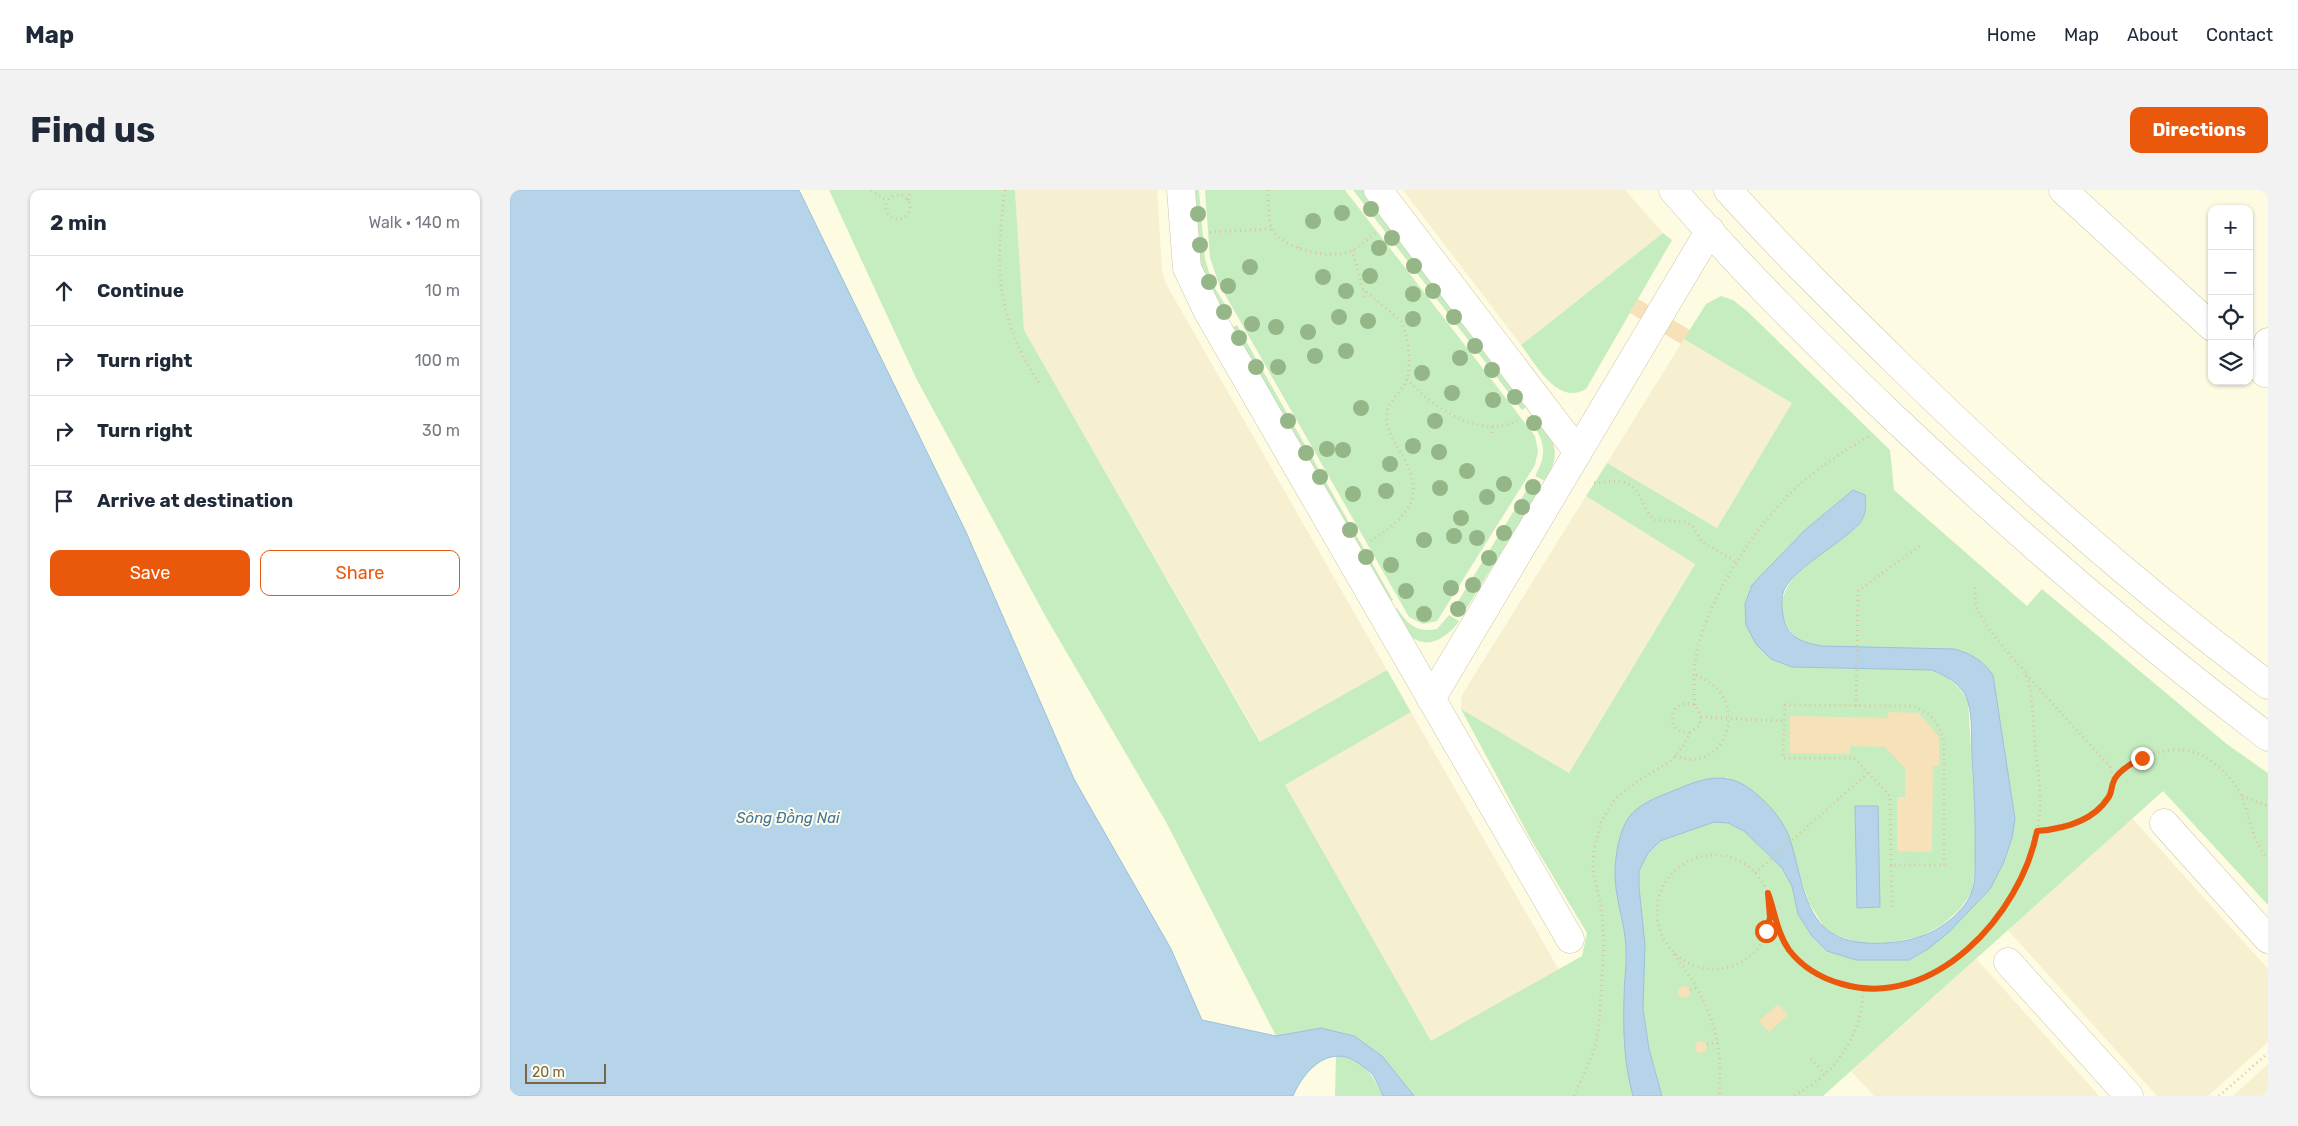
<!DOCTYPE html>
<meta charset="utf-8">
<style>
:root{--surface:#fff;--page:#f2f2f3;--text:#1f2937;--muted:#747a83;--line:#e0e1e3;--accent:#ea580c}
body{margin:0;font-family:Rubik,sans-serif;background:var(--page);color:var(--text)}
.controls{position:absolute;right:15px;top:15px;display:grid;overflow:hidden;border-radius:10px;box-shadow:0 1px 4px #0004}
.controls button{width:45px;height:45px;display:grid;place-items:center;padding:0;border:0;border-bottom:1px solid var(--line);background:var(--surface);color:var(--text);font:25px sans-serif}
.scale{position:absolute;left:15px;bottom:12px;width:81px;box-sizing:border-box;padding-left:5px;border:2px solid #786646;border-top:0;font-size:14px;line-height:18px;white-space:nowrap;color:#786646;-webkit-text-stroke:4px #fffdeb;paint-order:stroke}
.stop{position:absolute;width:15px;height:15px;margin:-11px;border:4px solid #ea580c;border-radius:50%;background:#fff}
.stop.end{background:#ea580c;border-color:#fff;box-shadow:0 1px 5px #0008}
.list{margin:0;padding:0;list-style:none}
h2{display:flex;justify-content:space-between;align-items:center;height:65px;margin:0;padding:0 20px;font-size:21px}
h2 small{font-size:16px;font-weight:400;color:var(--muted)}
.list li{display:grid;grid-template-columns:32px 1fr auto;gap:15px;align-items:center;box-sizing:border-box;height:70px;padding:0 20px;border-top:1px solid var(--line)}
.list b{display:block;font-size:19px;white-space:nowrap}
.list em{font-size:16px;font-style:normal;color:var(--muted)}
.actions{display:flex;gap:10px;padding:15px 20px}
.actions a{flex:1;padding:11px 0;border:1px solid var(--accent);border-radius:10px;text-align:center;font-size:18px;color:var(--accent)}
.actions .main{background:var(--accent);color:#fff}
.icon{flex:none;width:28px;height:28px;fill:none;stroke:currentColor;stroke-width:2;stroke-linecap:round;stroke-linejoin:round}
.map{position:relative;flex:none;width:1758px;height:906px;overflow:hidden;border-radius:10px}
header{display:flex;align-items:center;gap:30px;box-sizing:border-box;height:70px;padding:0 25px;background:var(--surface);border-bottom:1px solid var(--line)}
header strong{font-size:24px}
nav{display:flex;gap:28px;margin-inline-start:auto;font-size:18px}
.intro{display:flex;align-items:center;justify-content:space-between;box-sizing:border-box;height:120px;padding:0 30px}
h1{margin:0;font-size:35px}
.button{padding:12px 22px;border-radius:10px;background:var(--accent);color:#fff;font-size:18px;font-weight:700}
main{display:flex;gap:30px;padding:0 30px}
aside{flex:1;background:var(--surface);border-radius:10px;box-shadow:0 1px 4px #0004}
.map>svg:first-child{display:block}
</style>
<header>
<strong>Map</strong>
<nav><a>Home</a><a>Map</a><a>About</a><a>Contact</a></nav>
</header>
<div class="intro"><h1>Find us</h1><a class="button">Directions</a></div>
<main>
<aside>
<h2>2 min<small>Walk · 140 m</small></h2>
<ul class="list">
<li><svg class="icon" aria-label="ahead" viewBox="0 0 24 24"><path d="M12 20V5M6 11l6-6 6 6"/></svg><div><b>Continue</b></div><em>10 m</em></li>
<li><svg class="icon" aria-label="right" viewBox="0 0 24 24"><path d="M7 20v-9h11M14 6l5 5-5 5"/></svg><div><b>Turn right</b></div><em>100 m</em></li>
<li><svg class="icon" aria-label="right" viewBox="0 0 24 24"><path d="M7 20v-9h11M14 6l5 5-5 5"/></svg><div><b>Turn right</b></div><em>30 m</em></li>
<li><svg class="icon" aria-label="arrive" viewBox="0 0 24 24"><path d="M6 21V4h12l-3 4 3 4H6"/></svg><div><b>Arrive at destination</b></div></li>
</ul>
<div class="actions"><a class="main">Save</a><a>Share</a></div>
</aside>
<div class="map">
<svg width="1758" height="906" viewBox="0 0 1758 906">
<rect width="100%" height="100%" fill="#fefbe3"/>
<g fill="#f6efd0">
<path d="M505,0H647L652,81L656,94L877,480L751,552L514,140Z"/>
<path d="M893,0H1115L1153,43L1011,155Z"/>
<path d="M1174,149L1283,212L1207,338L1097,273Z"/>
<path d="M1076,306L1185,373L1059,583L951,519L952,505Z"/>
<path d="M901,522L1049,780L921,852L774,595Z"/>
<path d="M1622,628L1758,779V852L1698,906H1647L1498,740Z"/>
<path d="M1466,769L1482,786L1589,906H1364L1341,881Z"/>
<path d="M1758,874V906H1723Z"/>
</g>
<g fill="#c6edc0">
<path d="M319,0H505L514,140L750,552L877,480L901,522L775,595L921,851L1072,766L1077,743L1020,648L951,519L1059,583L1185,374L1076,306L1097,273L1207,338L1282,213L1174,149L1196,114L1211,106L1223,110L1237,121L1380,260L1384,300L1517,416L1532,399L1718,555L1758,583V715L1653,601L1313,906H1152L1139,859L1133,819L1132,726L1129,697V681L1138,663L1150,651L1204,632L1218,633L1234,641L1272,678L1282,696L1288,724L1346,770H1399L1438,743L1480,699L1483,485L1294,453C1284,447 1276,438 1273,426C1264,386 1315,365 1340,342C1347,336 1354,329 1356,320C1357,316 1355,310 1355,305L1343,300L1295,340L1263,373L1260,469L1282,477L1423,480L1436,486L1450,499L1458,511L1466,638L1465,679L1462,702L1449,720L1432,735L1412,746L1378,753H1350L1323,744L1314,737L1299,713L1283,666L1217,587L1105,681C1108,708 1116,734 1116,761C1116,812 1110,856 1123,906H904L811,838L766,846L656,632L537,429L406,188Z"/>
<path d="M681,0H689L695,69L703,95L721,124L713,128L691,86Z"/>
<path d="M695,0H835L1025,246L1028,261L1025,275L927,431L913,434L899,427L709,94L700,68Z"/>
<path d="M843,0H854L1019,215L1012,220Z"/>
<path d="M1153,43L1162,50L1076,199C1047,216 1026,174 1011,155Z"/>
<path d="M727,135L883,410L874,414L719,139Z"/>
<path d="M1024,223C1043,250 1054,260 1035,291L1025,286C1039,262 1034,249 1018,228Z"/>
<path d="M1021,293L1031,298L953,424L944,418Z"/>
<path d="M887,418C897,434 906,443 927,439L939,425L949,431C940,445 920,460 903,448C894,442 886,430 879,422Z"/>
<path d="M826,866C853,868 862,883 873,906H825Z"/>
</g>
<g fill="#b5d4e9" stroke="#9bc0dc">
<path d="M0,0H289L456,342L564,589L661,759L692,830L766,846L811,838L844,846L872,866L904,906H873C870,899 867,891 863,885C860,881 855,878 851,875C822,852 795,878 783,906H0Z"/>
<path d="M1343,300L1355,305C1356,316 1357,324 1349,334C1332,353 1279,381 1273,403C1271,412 1272,421 1274,430C1279,449 1295,453 1312,456L1444,459C1462,464 1472,470 1483,485L1505,629L1502,648L1493,674L1480,699L1438,743L1418,759L1399,770H1346L1317,761L1302,746L1288,724L1282,696L1272,678L1234,641L1218,633L1204,632L1150,651L1138,663L1129,681V697L1135,755L1133,819L1139,859L1152,906H1123C1114,874 1113,841 1114,808C1114,791 1117,775 1116,758C1115,732 1104,706 1105,680C1106,663 1109,641 1119,627C1131,611 1157,604 1175,596C1197,587 1219,583 1240,599C1254,609 1271,627 1278,644C1290,674 1291,722 1320,742C1343,758 1387,755 1412,746C1431,740 1456,720 1462,701C1466,690 1465,677 1465,666C1466,633 1464,600 1462,567C1461,549 1463,529 1458,512C1454,496 1437,486 1422,480L1282,477L1261,469L1246,454L1236,435L1235,414L1242,395L1263,373L1295,340Z"/>
<path d="M1345,616H1368L1370,717L1347,718Z"/>
</g>
<g fill="#f6e1b8">
<path d="M1128,109L1180,140L1171,154L1120,123Z"/>
<path d="M1378,522L1409,523L1429,547V576H1423L1422,662L1387,661V607H1395V578L1375,557L1340,556V564L1280,563V526L1378,528Z"/>
<circle cx="1174" cy="802" r="6"/>
<path d="M1268,814L1278,825L1259,842L1249,831Z"/>
<circle cx="1191" cy="857" r="6"/>
</g>
<g fill="none" stroke-linecap="round" stroke-linejoin="round">
<defs>
<g id="street">
<path d="M671,0L677,78L698,122L1060,749"/>
<path d="M868,0L1068,262"/>
<path d="M1163,0C1231,79 1306,153 1381,225C1501,339 1626,447 1758,547"/>
<path d="M1218,0C1271,59 1328,115 1384,170C1502,286 1626,396 1758,495"/>
<path d="M1553,0L1702,137"/>
<path d="M1755,183L1758,152"/>
<path d="M921,509L1200,40"/>
<path d="M1654,633L1758,749"/>
<path d="M1498,772L1619,906"/>
</g>
</defs>
<use href="#street" stroke="#d0c5a8" stroke-width="29"/>
<g stroke="#dbc59b" stroke-width="3" stroke-dasharray="1 4" stroke-linecap="butt">
<path d="M361,0L377,11"/>
<path d="M495,0C485,79 485,127 531,196"/>
<path d="M758,0C759,11 757,29 762,39C774,60 820,70 841,61C850,57 859,48 866,42"/>
<circle cx="388" cy="17" r="12"/>
<path d="M398,10L401,0"/>
<path d="M700,42L762,39"/>
<path d="M789,58L791,53"/>
<path d="M842,60L853,99L890,130C898,141 902,176 897,189C892,203 877,210 877,225C876,239 883,250 890,261C917,306 900,325 861,351"/>
<path d="M853,107L856,102"/>
<path d="M897,189C922,217 972,252 1010,229"/>
<path d="M982,237V244"/>
<path d="M1084,293C1094,293 1103,290 1112,292C1131,294 1132,319 1144,330L1177,332L1183,337L1192,352L1227,372"/>
<path d="M1516,484L1600,577C1615,619 1559,639 1527,641"/>
<path d="M1185,515C1184,501 1183,487 1185,473C1193,413 1247,332 1292,292C1314,274 1337,259 1361,245"/>
<path d="M1346,516L1348,401L1412,354"/>
<path d="M1191,527L1274,531"/>
<path d="M1165,566C1216,587 1245,506 1185,485"/>
<path d="M1603,592C1619,573 1637,563 1662,560C1680,559 1694,564 1707,576C1717,584 1725,593 1731,605C1740,625 1742,653 1758,668"/>
<path d="M1732,606L1758,616"/>
<circle cx="1204" cy="722" r="57"/>
<path d="M1381,675L1380,606L1344,568H1273L1275,515L1403,516C1422,523 1429,533 1434,552V675H1381L1382,718"/>
<path d="M1245,683L1358,583"/>
<path d="M1261,711C1265,721 1266,731 1269,741C1281,779 1318,791 1353,800C1353,845 1323,888 1282,906"/>
<path d="M1164,764C1199,811 1214,847 1209,906"/>
<path d="M1180,800L1188,797"/>
<path d="M1353,800C1380,798 1406,793 1430,780C1486,749 1527,682 1530,618C1531,597 1527,575 1525,554C1523,537 1523,497 1515,483C1511,476 1505,471 1500,465C1489,452 1474,435 1467,419C1465,412 1465,403 1465,396"/>
<path d="M1197,854L1207,852"/>
<path d="M1301,869L1315,884"/>
<path d="M1064,906L1084,861L1089,836L1094,752L1092,722L1083,682L1084,660L1091,632L1105,609L1123,594L1162,570L1174,555L1179,543L1189,536C1192,528 1190,522 1185,515C1169,510 1160,519 1163,535L1171,542L1179,543"/>
<path d="M1709,906L1758,863"/>
</g>
<use href="#street" stroke="#fff" stroke-width="28"/>
</g>
<g fill="#95b788">
<circle cx="861" cy="19" r="8"/>
<circle cx="832" cy="23" r="8"/>
<circle cx="688" cy="24" r="8"/>
<circle cx="803" cy="31" r="8"/>
<circle cx="882" cy="48" r="8"/>
<circle cx="690" cy="55" r="8"/>
<circle cx="869" cy="58" r="8"/>
<circle cx="904" cy="76" r="8"/>
<circle cx="740" cy="77" r="8"/>
<circle cx="860" cy="86" r="8"/>
<circle cx="813" cy="87" r="8"/>
<circle cx="699" cy="92" r="8"/>
<circle cx="718" cy="96" r="8"/>
<circle cx="836" cy="101" r="8"/>
<circle cx="923" cy="101" r="8"/>
<circle cx="903" cy="104" r="8"/>
<circle cx="714" cy="122" r="8"/>
<circle cx="829" cy="127" r="8"/>
<circle cx="944" cy="127" r="8"/>
<circle cx="903" cy="129" r="8"/>
<circle cx="858" cy="131" r="8"/>
<circle cx="742" cy="134" r="8"/>
<circle cx="766" cy="137" r="8"/>
<circle cx="798" cy="142" r="8"/>
<circle cx="729" cy="148" r="8"/>
<circle cx="965" cy="156" r="8"/>
<circle cx="836" cy="161" r="8"/>
<circle cx="805" cy="166" r="8"/>
<circle cx="950" cy="168" r="8"/>
<circle cx="746" cy="177" r="8"/>
<circle cx="768" cy="177" r="8"/>
<circle cx="982" cy="180" r="8"/>
<circle cx="912" cy="183" r="8"/>
<circle cx="942" cy="203" r="8"/>
<circle cx="1005" cy="207" r="8"/>
<circle cx="983" cy="210" r="8"/>
<circle cx="851" cy="218" r="8"/>
<circle cx="778" cy="231" r="8"/>
<circle cx="925" cy="231" r="8"/>
<circle cx="1024" cy="233" r="8"/>
<circle cx="903" cy="256" r="8"/>
<circle cx="817" cy="259" r="8"/>
<circle cx="833" cy="260" r="8"/>
<circle cx="929" cy="262" r="8"/>
<circle cx="796" cy="263" r="8"/>
<circle cx="880" cy="274" r="8"/>
<circle cx="957" cy="281" r="8"/>
<circle cx="810" cy="287" r="8"/>
<circle cx="994" cy="294" r="8"/>
<circle cx="1023" cy="297" r="8"/>
<circle cx="930" cy="298" r="8"/>
<circle cx="876" cy="301" r="8"/>
<circle cx="843" cy="304" r="8"/>
<circle cx="977" cy="307" r="8"/>
<circle cx="1012" cy="317" r="8"/>
<circle cx="951" cy="328" r="8"/>
<circle cx="840" cy="340" r="8"/>
<circle cx="994" cy="343" r="8"/>
<circle cx="944" cy="346" r="8"/>
<circle cx="967" cy="348" r="8"/>
<circle cx="914" cy="350" r="8"/>
<circle cx="856" cy="367" r="8"/>
<circle cx="979" cy="368" r="8"/>
<circle cx="881" cy="375" r="8"/>
<circle cx="963" cy="395" r="8"/>
<circle cx="941" cy="398" r="8"/>
<circle cx="896" cy="401" r="8"/>
<circle cx="948" cy="419" r="8"/>
<circle cx="914" cy="424" r="8"/>
</g>
<g fill="none" stroke-linecap="round" stroke-linejoin="round">
<path stroke="#ea580c" stroke-width="6" d="M1256,741L1260,728L1258,703C1265,722 1267,743 1279,760C1293,778 1310,788 1332,794C1424,821 1511,724 1527,641C1553,639 1583,631 1598,608C1602,603 1601,598 1603,593C1606,582 1622,573 1632,568"/>
</g>
<g text-anchor="middle" dominant-baseline="central" stroke-width="4" stroke-linejoin="round" paint-order="stroke">
<g font-size="15" font-style="italic" fill="#43769c" stroke="#fffdeb">
<text x="278" y="628">Sông Đồng Nai</text>
</g>
</g>
</svg>
<div class="controls">
<button>+</button>
<button>−</button>
<button><svg class="icon" aria-label="locate" viewBox="0 0 24 24"><circle cx="12" cy="12" r="6"/><path d="M12 2v4M12 18v4M2 12h4M18 12h4"/></svg></button>
<button><svg class="icon" aria-label="layers" viewBox="0 0 24 24"><path d="M12 4l9 5-9 5-9-5zM3 14l9 5 9-5"/></svg></button>
</div>
<div class="scale">20 m</div>
<div class="stop" style="left:1256px;top:741px"></div>
<div class="stop end" style="left:1632px;top:568px"></div>
</div>
</main>
